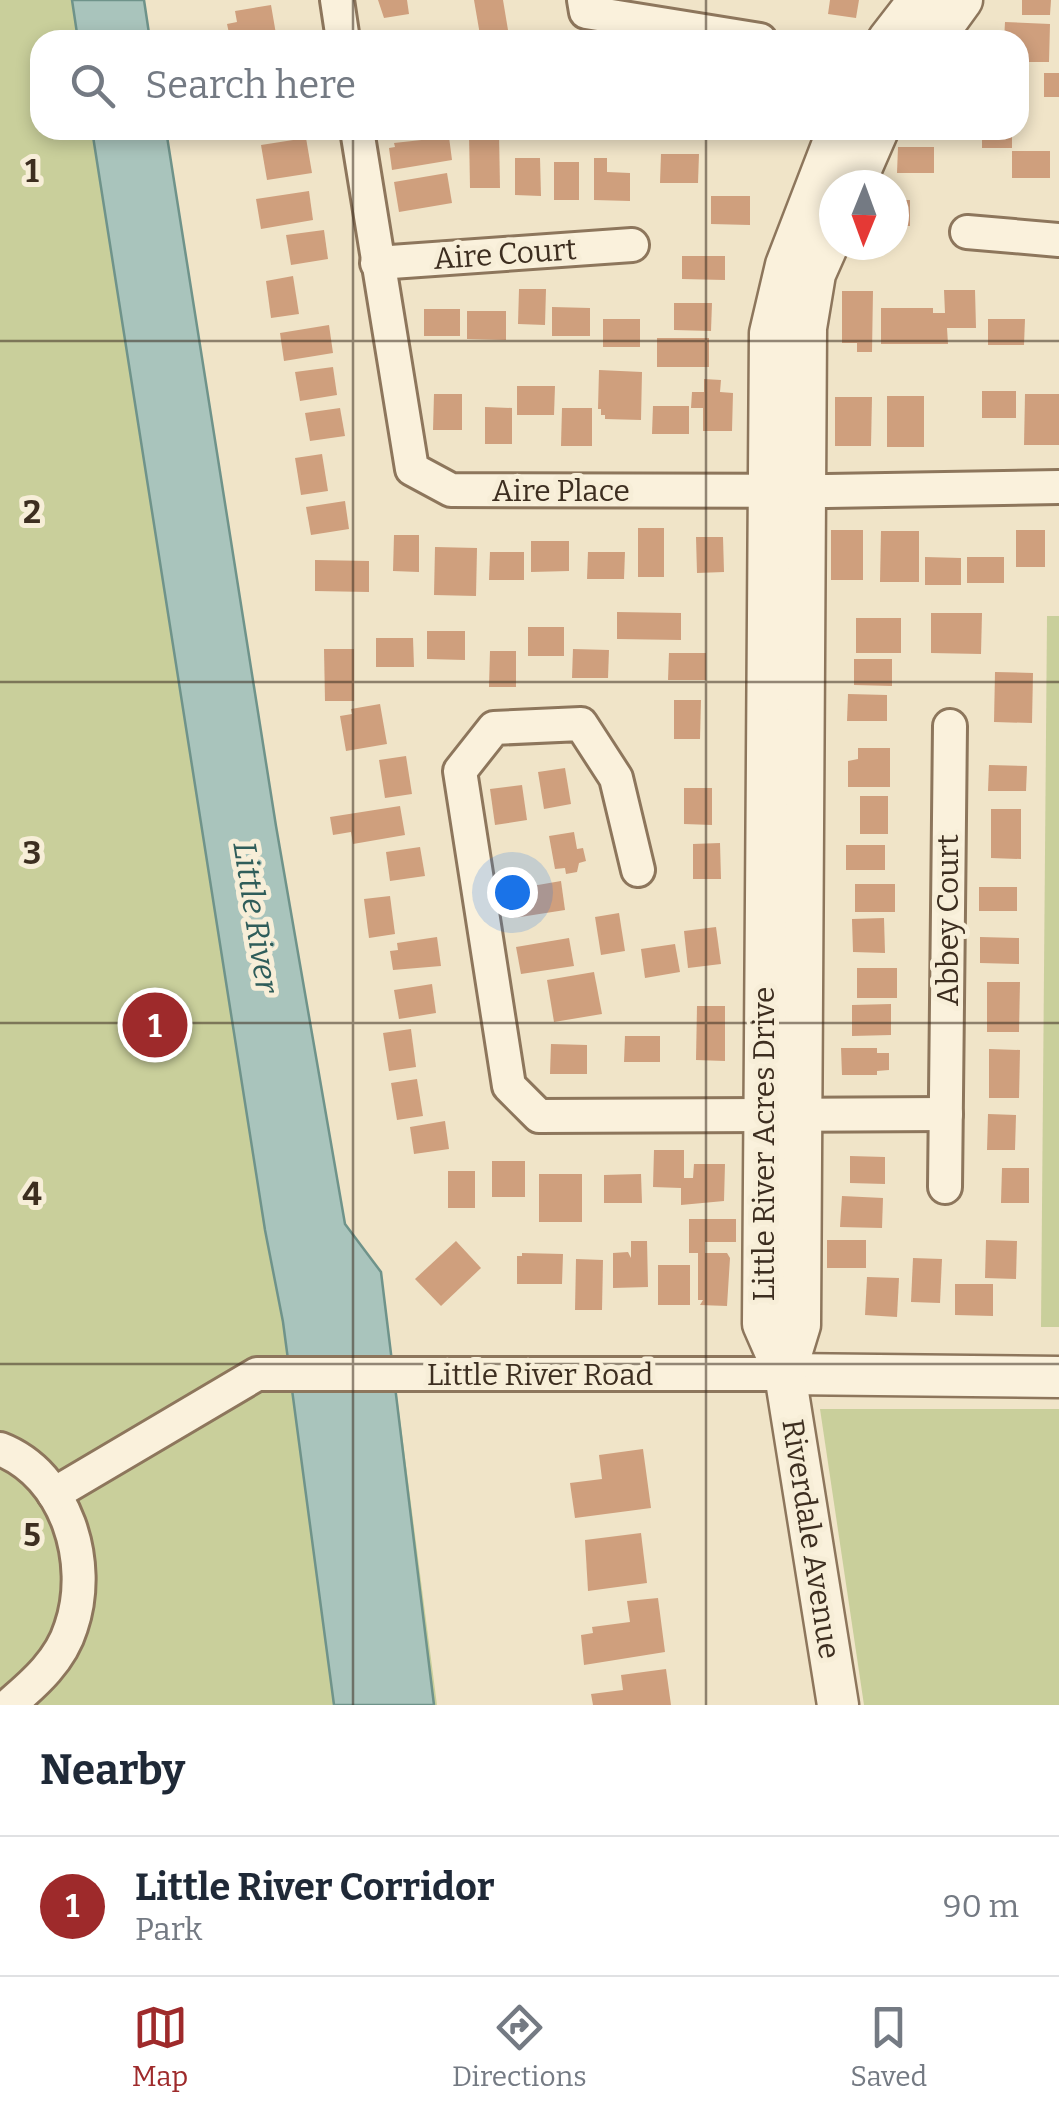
<!DOCTYPE html>
<style>
:root{--surface:#fff;--page:#f2f2f3;--text:#1f2937;--muted:#747a83;--line:#e0e1e3;--accent:#9e2a2b}
body{margin:0;font-family:Bitter,serif;background:var(--page);color:var(--text)}
.compass{position:absolute;left:819px;top:170px;width:90px;height:90px;border-radius:50%;background:var(--surface);box-shadow:0 5px 15px #0003;rotate:181deg}
.you{position:absolute;left:512px;top:892px;width:35px;height:35px;margin:-25px;border:8px solid #fff;border-radius:50%;background:#1a73e8;box-shadow:0 0 0 15px #1a73e833}
.badge{display:grid;place-items:center;width:65px;height:65px;border-radius:50%;background:var(--accent);color:#fff;font-size:32px;font-weight:700}
.pin{position:absolute;translate:-50% -50%;border:5px solid #fff;box-shadow:0 2px 10px #0006}
.list{margin:0;padding:0;list-style:none}
h2{display:flex;justify-content:space-between;align-items:center;height:130px;margin:0;padding:0 40px;font-size:42px}
h2 small{font-size:32px;font-weight:400;color:var(--muted)}
.list li{display:grid;grid-template-columns:65px 1fr auto;gap:30px;align-items:center;box-sizing:border-box;height:140px;padding:0 40px;border-top:2px solid var(--line)}
.list b{display:block;font-size:38px;white-space:nowrap}
.list p{margin:0;font-size:32px;white-space:nowrap;color:var(--muted)}
.list em{font-size:32px;font-style:normal;color:var(--muted)}
.icon{flex:none;width:55px;height:55px;fill:none;stroke:currentColor;stroke-width:2;stroke-linecap:round;stroke-linejoin:round}
.map{position:relative;flex:none;width:1059px;height:1705px;overflow:hidden}
.search{position:absolute;background:var(--surface);box-shadow:0 5px 15px #0003;left:30px;right:30px;top:30px;height:110px;display:flex;align-items:center;gap:25px;box-sizing:border-box;padding:0 35px;border-radius:30px;color:var(--muted);font-size:38px}
.sheet{height:270px;background:var(--surface)}
nav{display:flex;justify-content:space-around;align-items:center;box-sizing:border-box;height:140px;border-top:2px solid var(--line);background:var(--surface);font-size:28px;color:var(--muted)}
nav a{display:grid;justify-items:center;gap:5px}
nav .on{color:var(--accent)}
.map>svg:first-child{display:block}
</style>
<div class="map">
<svg width="1059" height="1705" viewBox="0 0 1059 1705">
<rect width="100%" height="100%" fill="#f0e4c8"/>
<g fill="#c9cf9b">
<path d="M0,0H144L150,40H40V130H166L276,826L345,1224L381,1272L437,1705H0Z"/>
<path d="M1047,616H1059V1327H1041Z"/>
<path d="M820,1409H1059V1705H864Z"/>
</g>
<g fill="#a9c4bc" stroke="#6f938a" stroke-width="2.5">
<path d="M72,0H144L150,40H78Z"/>
<path d="M92,130H166L276,826L345,1224L381,1272L434,1705H334L283,1322L265,1230Z"/>
</g>
<g fill="#cf9f7d">
<path d="M378,0H407L409,14L384,18Z"/>
<path d="M474,0H503L508,30L480,35Z"/>
<path d="M830,0H859L856,18L828,14Z"/>
<path d="M1022,0H1051L1050,15H1022Z"/>
<path d="M271,5L276,34L230,38L227,24L237,22L235,11Z"/>
<path d="M1005,22L1050,24L1049,62H1019V40H1004Z"/>
<rect x="1044" y="73" width="15" height="24"/>
<path d="M477,130L499,132L500,188H470L469,133Z"/>
<rect x="982" y="130" width="30" height="18"/>
<path d="M449,137L452,160L392,170L389,148L395,147L394,143Z"/>
<path d="M306,138L312,173L267,180L261,145Z"/>
<path d="M898,147H934V173H897Z"/>
<rect x="1012" y="151" width="38" height="27"/>
<path d="M661,154H699L698,183H660Z"/>
<path d="M515,158H540L541,196L515,195Z"/>
<path d="M594,158H607V172L630,173V201L594,200Z"/>
<rect x="554" y="162" width="25" height="38"/>
<path d="M447,173L452,203L399,212L394,182Z"/>
<path d="M309,191L313,220L261,229L256,199Z"/>
<path d="M711,196H750V225L711,224Z"/>
<rect x="894" y="200" width="16" height="26"/>
<path d="M324,230L328,259L291,265L286,235Z"/>
<path d="M682,256H725V280L682,279Z"/>
<path d="M293,276L299,314L271,318L266,281Z"/>
<path d="M519,289H546L545,325L518,324Z"/>
<path d="M944,290H975L976,328H947L948,344H881V308H933V313H945Z"/>
<path d="M842,291H873L872,352H857V343H842Z"/>
<path d="M674,303H712L711,331L674,330Z"/>
<path d="M552,307L590,308V336H552Z"/>
<rect x="424" y="309" width="36" height="27"/>
<path d="M467,311H506V340L467,339Z"/>
<rect x="603" y="319" width="37" height="28"/>
<path d="M988,319H1025L1024,345H988Z"/>
<path d="M329,325L333,353L284,361L280,333Z"/>
<rect x="657" y="338" width="52" height="29"/>
<path d="M333,367L337,395L300,401L295,372Z"/>
<path d="M599,370L642,372L641,420L605,419V415H601V409H598Z"/>
<path d="M704,379L721,380L720,392L733,393L732,431H703V408H691L692,392H704Z"/>
<path d="M517,386H555L554,415H517Z"/>
<rect x="982" y="391" width="34" height="27"/>
<path d="M434,394H462V430H433Z"/>
<path d="M1025,394H1059V445H1024Z"/>
<rect x="887" y="396" width="37" height="51"/>
<path d="M835,397H872L871,446H835Z"/>
<path d="M653,406H689V434H652Z"/>
<path d="M485,407L512,408V444H485Z"/>
<path d="M340,408L345,436L310,441L305,413Z"/>
<path d="M562,408H592V446H561Z"/>
<path d="M322,454L328,491L301,495L295,458Z"/>
<path d="M345,501L349,529L311,535L306,507Z"/>
<rect x="638" y="528" width="26" height="49"/>
<rect x="831" y="530" width="32" height="50"/>
<rect x="1016" y="530" width="29" height="37"/>
<path d="M881,531H919V582H880Z"/>
<path d="M394,535H419V572L393,571Z"/>
<path d="M696,537H723L724,572L697,573Z"/>
<path d="M531,541H569V571L531,572Z"/>
<path d="M435,547L477,548L476,596L434,595Z"/>
<path d="M490,552H524V580H489Z"/>
<path d="M588,552H625L624,579H587Z"/>
<path d="M925,557L961,558V585H925Z"/>
<rect x="967" y="557" width="37" height="26"/>
<path d="M315,560L369,561V592L315,591Z"/>
<path d="M617,612L681,613V640L617,639Z"/>
<path d="M931,613H982L981,654L931,653Z"/>
<rect x="856" y="618" width="45" height="35"/>
<rect x="528" y="627" width="36" height="29"/>
<path d="M427,631H465V660L427,659Z"/>
<path d="M376,638H413L414,667H376Z"/>
<path d="M324,649H354V701H325Z"/>
<path d="M573,649L609,650L608,678H572Z"/>
<path d="M490,651H516V687H489Z"/>
<path d="M669,653H706V680H668Z"/>
<path d="M854,659H892V686L854,685Z"/>
<path d="M995,672L1033,673L1032,723L994,722Z"/>
<path d="M848,694L887,695V721H847Z"/>
<path d="M674,700H701L700,739H674Z"/>
<path d="M380,704L387,744L346,751L340,716L352,714L351,709Z"/>
<path d="M858,748H890V787H848V761L858,759Z"/>
<path d="M406,756L412,794L385,798L379,760Z"/>
<path d="M989,765L1027,766L1026,791H988Z"/>
<path d="M565,768L571,804L544,809L538,772Z"/>
<path d="M522,785L527,820L495,825L490,789Z"/>
<path d="M684,788H712V825L684,824Z"/>
<rect x="860" y="796" width="28" height="38"/>
<path d="M400,806L405,835L353,844L351,832L333,835L330,817Z"/>
<path d="M991,809H1021V859L991,858Z"/>
<path d="M574,832L577,849L583,848L586,861L579,863L577,872L566,874L565,868L555,869L549,836Z"/>
<path d="M720,843L721,879H693V844Z"/>
<rect x="846" y="845" width="39" height="25"/>
<path d="M420,847L425,876L390,881L386,852Z"/>
<path d="M561,881L565,910L514,918L509,890Z"/>
<rect x="855" y="884" width="40" height="28"/>
<rect x="979" y="887" width="38" height="24"/>
<path d="M390,896L395,934L369,938L364,899Z"/>
<path d="M619,913L625,951L601,955L595,917Z"/>
<path d="M884,918L885,953L853,952L852,919Z"/>
<path d="M716,927L721,964L688,968L684,931Z"/>
<path d="M437,937L441,966L393,970L390,951L398,950L397,943Z"/>
<path d="M980,937L1019,938V964L980,963Z"/>
<path d="M569,938L574,966L521,974L516,947Z"/>
<path d="M675,944L680,972L645,978L641,949Z"/>
<rect x="857" y="968" width="40" height="30"/>
<path d="M594,972L602,1014L554,1022L547,980Z"/>
<path d="M987,982H1020L1019,1032H987Z"/>
<path d="M432,984L436,1013L399,1019L394,990Z"/>
<path d="M891,1004V1035L852,1036V1005Z"/>
<path d="M697,1006H725V1061L696,1060Z"/>
<path d="M411,1029L416,1067L389,1071L383,1033Z"/>
<path d="M625,1036H660V1062H624Z"/>
<path d="M551,1044L587,1045V1074H550Z"/>
<path d="M841,1048H877V1053H889V1070L877,1071V1075H842Z"/>
<path d="M989,1049L1020,1050L1019,1098H989Z"/>
<path d="M417,1079L423,1116L397,1120L391,1083Z"/>
<path d="M988,1114L1016,1115L1015,1150H987Z"/>
<path d="M445,1121L449,1149L414,1154L410,1127Z"/>
<path d="M654,1150H684V1178H693L694,1164H725L724,1201L681,1205V1188L653,1187Z"/>
<path d="M850,1156L885,1157V1184L850,1183Z"/>
<rect x="492" y="1161" width="33" height="36"/>
<path d="M1002,1168H1029V1203H1001Z"/>
<rect x="448" y="1171" width="27" height="37"/>
<rect x="539" y="1174" width="43" height="48"/>
<path d="M641,1174L642,1203H604V1175Z"/>
<path d="M842,1196L883,1198L882,1228L840,1227Z"/>
<path d="M689,1219H736V1242H705V1253H727L730,1258L727,1306L700,1305L703,1300H698V1253H689Z"/>
<rect x="827" y="1240" width="39" height="28"/>
<path d="M986,1240L1017,1241L1016,1279L985,1278Z"/>
<path d="M456,1241L481,1268L441,1306L415,1279Z"/>
<path d="M631,1241H647L648,1287L613,1288V1253L628,1252L631,1258Z"/>
<path d="M522,1253L563,1254L562,1284H517V1256H522Z"/>
<path d="M913,1258L942,1259L940,1303L911,1302Z"/>
<path d="M576,1259L603,1260L602,1310H575Z"/>
<rect x="658" y="1265" width="32" height="40"/>
<path d="M867,1277L899,1278L897,1317L865,1315Z"/>
<path d="M955,1284H993V1316L955,1315Z"/>
<path d="M643,1449L651,1508L575,1518L570,1483L602,1479L599,1455Z"/>
<path d="M641,1533L647,1583L588,1591L585,1540Z"/>
<path d="M658,1598L665,1652L584,1665L581,1635L593,1633L592,1627L630,1622L627,1601Z"/>
<path d="M666,1669L671,1705H593L591,1694L623,1690L621,1675Z"/>
</g>
<g fill="none" stroke-linecap="round" stroke-linejoin="round">
<defs>
<g id="minor">
<path d="M337,0L343,40"/>
<path d="M584,0L586,12L760,40"/>
<path d="M357,130L412,469L451,490L827,491L1059,487"/>
<path d="M967,232L1059,240"/>
<path d="M377,263L632,245"/>
<path d="M638,870L616,778L581,724L494,728L460,771L509,1086L539,1116L946,1114"/>
<path d="M945,1187L950,726"/>
<path d="M0,1449C67,1475 93,1563 71,1627C61,1660 35,1683 9,1705"/>
<path d="M54,1494L257,1374H785"/>
</g>
<g id="tertiary">
<path d="M888,40L919,0"/>
<path d="M933,40L962,0"/>
<path d="M854,185L878,130"/>
<path d="M785,1374L800,1325L806,328L815,274L834,231"/>
<path d="M785,1374L1059,1377"/>
<path d="M838,1705L785,1374L763,1324L770,333L786,265L838,130"/>
</g>
</defs>
<use href="#minor" stroke="#8d765c" stroke-width="38"/>
<use href="#tertiary" stroke="#8d765c" stroke-width="45"/>
<use href="#minor" stroke="#faf1dc" stroke-width="32"/>
<use href="#tertiary" stroke="#faf1dc" stroke-width="40"/>
</g>
<path fill="none" stroke="#3d2e20" stroke-width="2.5" stroke-opacity="0.55" d="M353,0V40M706,0V40M353,130V1705M706,130V1705M0,341H1059M0,682H1059M0,1023H1059M0,1364H1059"/>
<g text-anchor="middle" dominant-baseline="central" stroke-width="10" stroke-linejoin="round" paint-order="stroke">
<g font-size="30" fill="#3d2e20" stroke="#f7eed8">
<text transform="translate(505 254) rotate(-4)">Aire Court</text>
<text x="561" y="491">Aire Place</text>
<text transform="translate(948 920) rotate(-90)">Abbey Court</text>
<text transform="translate(764 1144) rotate(-90)">Little River Acres Drive</text>
<text x="540" y="1375">Little River Road</text>
<text transform="translate(811 1539) rotate(81)">Riverdale Avenue</text>
</g>
<g font-size="32" font-style="italic" fill="#2f5d5a" stroke="#f7eed8">
<text transform="translate(256 917) rotate(81)">Little River</text>
</g>
</g>
<g font-size="32" text-anchor="middle" font-weight="bold" fill="#3d2e20" stroke="#f7eed8" stroke-width="10" stroke-linejoin="round" paint-order="stroke">
<text x="32" y="182">1</text>
<text x="32" y="523">2</text>
<text x="32" y="864">3</text>
<text x="32" y="1205">4</text>
<text x="32" y="1546">5</text>
</g>
</svg>
<svg class="compass" viewBox="-18 -18 36 36"><path d="M0-13l5 13h-10z" fill="#e53935"/><path d="M0 13l5-13h-10z" fill="#747a83"/></svg>
<div class="you"></div>
<div class="pin badge" style="left:155px;top:1025px">1</div>
<div class="search"><svg class="icon" aria-label="search" viewBox="0 0 24 24"><circle cx="10" cy="10" r="6"/><path d="M15 15l6 6"/></svg>Search here</div>
</div>
<section class="sheet">
<h2>Nearby<small></small></h2>
<ul class="list">
<li><span class="badge">1</span><div><b>Little River Corridor</b><p>Park</p></div><em>90 m</em></li>
</ul>
</section>
<nav>
<a class="on"><svg class="icon" aria-label="map" viewBox="0 0 24 24"><path d="M3 6l6-2 6 2 6-2v14l-6 2-6-2-6 2zM9 4v14M15 6v14"/></svg>Map</a>
<a><svg class="icon" aria-label="directions" viewBox="0 0 24 24"><path d="M12 3l9 9-9 9-9-9zM9 14v-3h6M13 9l2 2-2 2"/></svg>Directions</a>
<a><svg class="icon" aria-label="saved" viewBox="0 0 24 24"><path d="M7 4h10v16l-5-4-5 4z"/></svg>Saved</a>
</nav>
